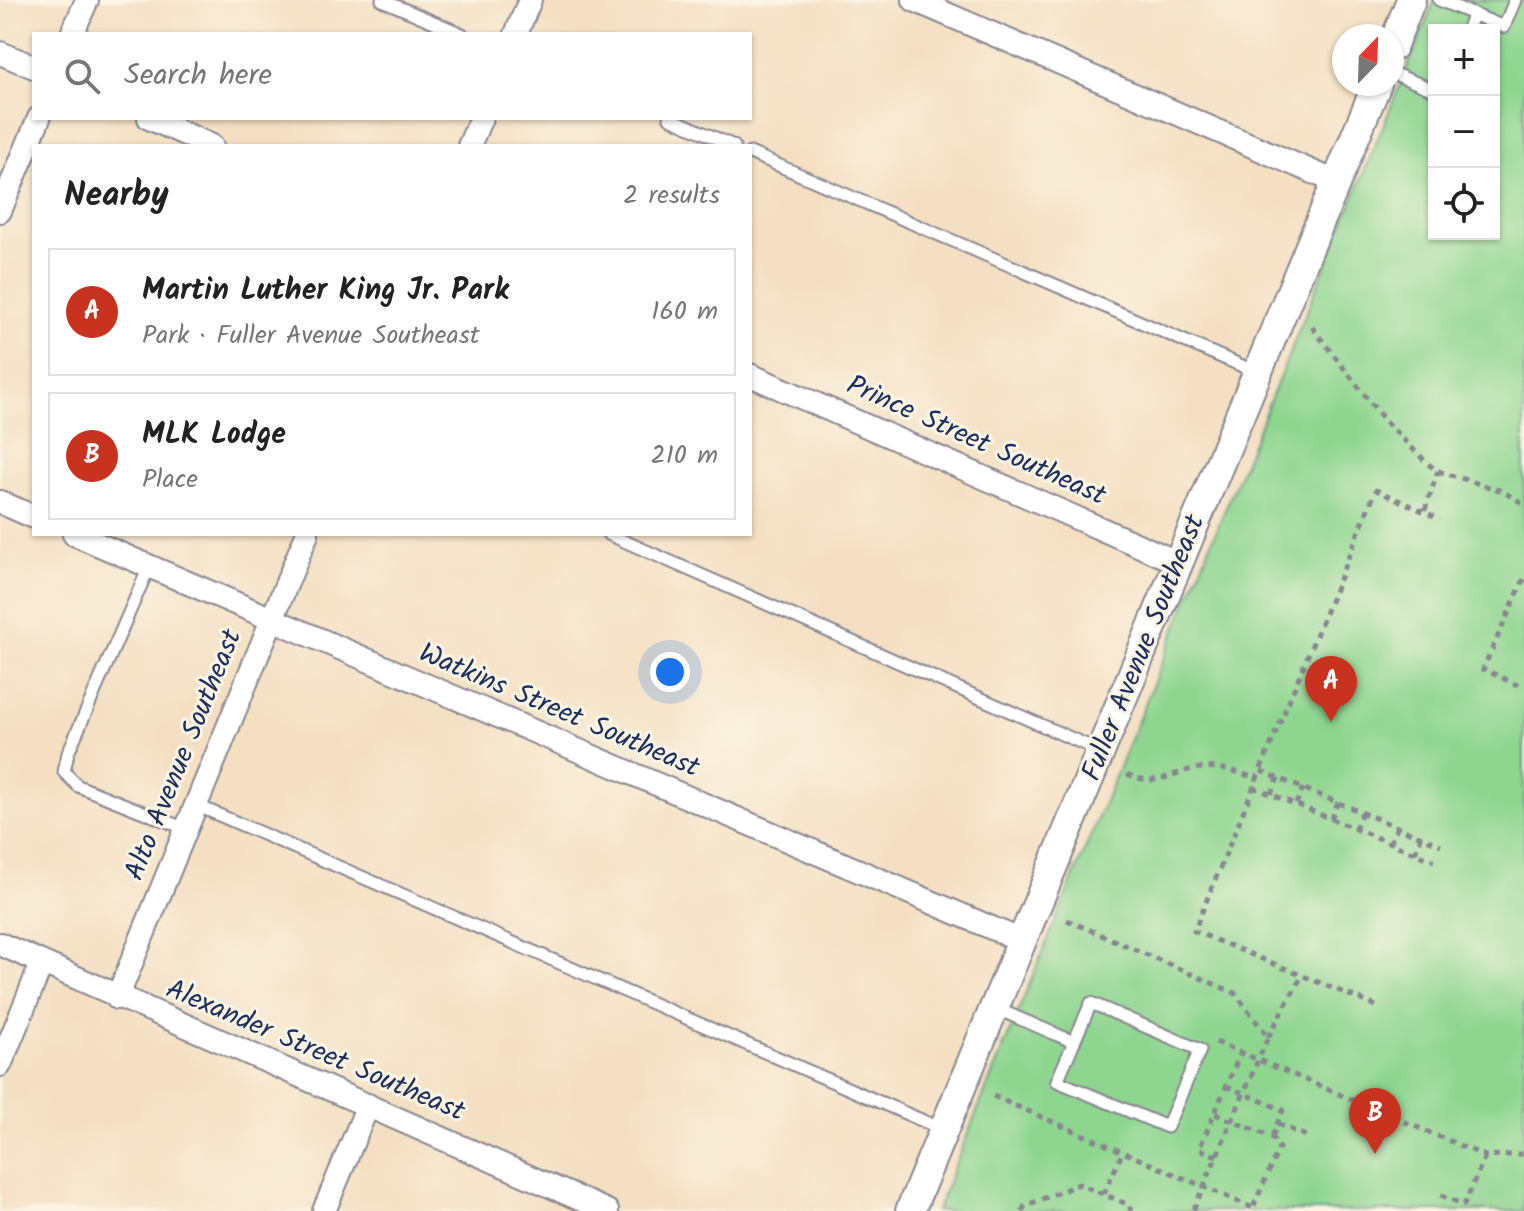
<!DOCTYPE html>
<meta charset="utf-8">
<style>
:root{--surface:#fff;--page:#f6f6f6;--text:#222;--muted:#767676;--line:#e0e0e0;--accent:#c8321e}
body{margin:0;font-family:Kalam,sans-serif;background:var(--page);color:var(--text)}
.controls{position:absolute;right:24px;top:24px;display:grid;overflow:hidden;border-radius:0px;box-shadow:0 2px 6px #0004}
.controls button{width:72px;height:72px;display:grid;place-items:center;padding:0;border:0;border-bottom:2px solid var(--line);background:var(--surface);color:var(--text);font:40px sans-serif}
.compass{position:absolute;left:1332px;top:24px;width:72px;height:72px;border-radius:50%;background:var(--surface);box-shadow:0 2px 6px #0004;rotate:23deg}
.you{position:absolute;left:670px;top:672px;width:28px;height:28px;margin:-20px;border:6px solid #fff;border-radius:50%;background:#1a73e8;box-shadow:0 0 0 12px #1a73e833}
.badge{display:grid;place-items:center;width:52px;height:52px;border-radius:50%;background:var(--accent);color:#fff;font-size:26px;font-weight:700}
.pin{position:absolute;translate:-50% -66px;filter:drop-shadow(0 2px 4px #0008)}
.pin::after{content:'';position:absolute;top:42px;width:28px;height:24px;background:inherit;clip-path:polygon(0 0,100% 0,50% 100%)}
.list{margin:0;padding:0;list-style:none}
h2{display:flex;justify-content:space-between;align-items:center;height:104px;margin:0;padding:0 32px;font-size:34px}
h2 small{font-size:26px;font-weight:400;color:var(--muted)}
.list li{display:grid;grid-template-columns:52px 1fr auto;gap:24px;align-items:center;box-sizing:border-box;height:128px;margin:0 16px 16px;padding:0 16px;border:2px solid var(--line);border-radius:0px}
.list b{display:block;font-size:30px;white-space:nowrap}
.list p{margin:0;font-size:26px;white-space:nowrap;color:var(--muted)}
.list em{font-size:26px;font-style:normal;color:var(--muted)}
.icon{flex:none;width:44px;height:44px;fill:none;stroke:currentColor;stroke-width:2;stroke-linecap:round;stroke-linejoin:round}
.map{position:relative;flex:none;width:1524px;height:1211px;overflow:hidden}
.search{position:absolute;background:var(--surface);box-shadow:0 2px 6px #0004;left:32px;top:32px;width:720px;height:88px;display:flex;align-items:center;gap:20px;box-sizing:border-box;padding:0 28px;border-radius:0px;color:var(--muted);font-size:30px}
.panel{position:absolute;background:var(--surface);box-shadow:0 2px 6px #0004;left:32px;top:144px;width:720px;height:392px;border-radius:0px}
.map>svg:first-child{display:block}
</style>
<div class="map">
<svg width="1524" height="1211" viewBox="0 0 1524 1211">
<rect width="100%" height="100%" fill="#fcf5e5"/>
<filter id="ink" filterUnits="userSpaceOnUse"><feTurbulence type="fractalNoise" baseFrequency=".0125" numOctaves="2"/><feDisplacementMap in="SourceGraphic" scale="16" xChannelSelector="R" yChannelSelector="G"/><feConvolveMatrix kernelMatrix="1 2 1 2 8 2 1 2 1" color-interpolation-filters="sRGB"/></filter>
<filter id="wash" filterUnits="userSpaceOnUse"><feTurbulence type="fractalNoise" baseFrequency=".006" numOctaves="4" result="noise"/><feDisplacementMap in="SourceGraphic" scale="32" xChannelSelector="R" yChannelSelector="G"/><feGaussianBlur stdDeviation="1.8" result="paint"/><feColorMatrix in="noise" values="0 0 0 0 0 0 0 0 0 0 0 0 0 0 0 0 0 1.4 0 .05"/><feComposite in="paint" operator="in"/></filter>
<g filter="url(#wash)">
<rect width="100%" height="100%" fill="#f4dfc2"/>
<path fill="#8ed590" stroke="#548277" stroke-width="2" fill-rule="evenodd" d="M1435,0H1524V1211H936ZM1434,30H1494V234H1434Z"/>
</g>
<g filter="url(#ink)">
<g fill="none" stroke-linecap="round" stroke-linejoin="round">
<defs>
<g id="service">
<path d="M382,0L462,34"/>
<path d="M1439,0L1504,27L1515,0"/>
<path d="M1467,30L1474,14"/>
<path d="M1392,73L1434,90"/>
<path d="M670,118L734,146"/>
<path d="M750,153L1256,372"/>
<path d="M608,534L1100,751"/>
<path d="M149,567L68,753L64,772L78,786L186,829"/>
<path d="M196,805L944,1130"/>
<path d="M1091,1003L1200,1050L1167,1127L1057,1081Z"/>
<path d="M995,1008L1074,1042"/>
</g>
<g id="minor">
<path d="M914,0L1336,182"/>
<path d="M72,34L87,0"/>
<path d="M516,34L530,0"/>
<path d="M0,53L34,67"/>
<path d="M149,118L212,146"/>
<path d="M469,146L481,118"/>
<path d="M0,211L39,118"/>
<path d="M750,375L1179,563"/>
<path d="M0,502L34,517"/>
<path d="M74,534L1022,941"/>
<path d="M0,944L607,1211"/>
<path d="M117,998L307,534"/>
<path d="M0,1065L42,963"/>
<path d="M324,1211L368,1105"/>
</g>
<g id="tertiary">
<path d="M1392,47L1411,0"/>
<path d="M910,1211L1377,84"/>
</g>
</defs>
<use href="#service" stroke="#888790" stroke-width="15"/>
<use href="#minor" stroke="#888790" stroke-width="26"/>
<use href="#tertiary" stroke="#888790" stroke-width="32"/>
<g stroke="#888790" stroke-width="5" stroke-dasharray="6 6" stroke-linecap="butt">
<path d="M1312,327L1384,420L1428,464L1438,471L1502,491L1524,504"/>
<path d="M1425,510L1438,471"/>
<path d="M1524,579L1483,669L1524,688"/>
<path d="M1261,771L1441,845"/>
<path d="M1127,774C1161,789 1169,771 1201,768C1221,766 1239,772 1257,779"/>
<path d="M1253,787L1434,861"/>
<path d="M1271,794L1278,778"/>
<path d="M1296,804L1303,788"/>
<path d="M1331,819L1338,802"/>
<path d="M1355,829L1362,812"/>
<path d="M1390,843L1397,827"/>
<path d="M1415,853L1421,837"/>
<path d="M1067,920L1235,993L1268,1037L1193,1211"/>
<path d="M1376,1006L1194,931L1376,490L1440,519"/>
<path d="M1268,1037L1302,976"/>
<path d="M1216,1042L1485,1156L1524,1154"/>
<path d="M1226,1086L1283,1110L1272,1137"/>
<path d="M993,1096L1253,1208"/>
<path d="M1215,1114L1272,1137L1279,1148L1252,1210"/>
<path d="M1278,1124L1306,1136"/>
<path d="M1217,1156L1199,1149L1241,1052"/>
<path d="M1104,1194L1123,1151"/>
<path d="M1441,1195L1464,1205L1485,1156"/>
<path d="M1022,1211L1025,1206L1079,1184L1129,1205L1131,1211"/>
</g>
<use href="#service" stroke="#fff" stroke-width="11"/>
<use href="#minor" stroke="#fff" stroke-width="22"/>
<use href="#tertiary" stroke="#fff" stroke-width="28"/>
</g>
</g>
<g text-anchor="middle" dominant-baseline="central" stroke-width="6" stroke-linejoin="round" paint-order="stroke">
<g font-size="28" fill="#1b2f5e" stroke="#fcf5e5">
<text transform="translate(976 441) rotate(24)">Prince Street Southeast</text>
<text transform="translate(1144 648) rotate(-68)">Fuller Avenue Southeast</text>
<text transform="translate(559 711) rotate(23)">Watkins Street Southeast</text>
<text transform="translate(184 755) rotate(-68)">Alto Avenue Southeast</text>
<text transform="translate(315 1051) rotate(23)">Alexander Street Southeast</text>
</g>
</g>
</svg>
<div class="controls">
<button>+</button>
<button>−</button>
<button><svg class="icon" aria-label="locate" viewBox="0 0 24 24"><circle cx="12" cy="12" r="6"/><path d="M12 2v4M12 18v4M2 12h4M18 12h4"/></svg></button>
</div>
<svg class="compass" viewBox="-18 -18 36 36"><path d="M0-13l5 13h-10z" fill="#e53935"/><path d="M0 13l5-13h-10z" fill="#767676"/></svg>
<div class="you"></div>
<div class="pin badge" style="left:1331px;top:722px">A</div>
<div class="pin badge" style="left:1375px;top:1154px">B</div>
<div class="search"><svg class="icon" aria-label="search" viewBox="0 0 24 24"><circle cx="10" cy="10" r="6"/><path d="M15 15l6 6"/></svg>Search here</div>
<section class="panel">
<h2>Nearby<small>2 results</small></h2>
<ul class="list">
<li><span class="badge">A</span><div><b>Martin Luther King Jr. Park</b><p>Park · Fuller Avenue Southeast</p></div><em>160 m</em></li>
<li><span class="badge">B</span><div><b>MLK Lodge</b><p>Place</p></div><em>210 m</em></li>
</ul>
</section>
</div>
